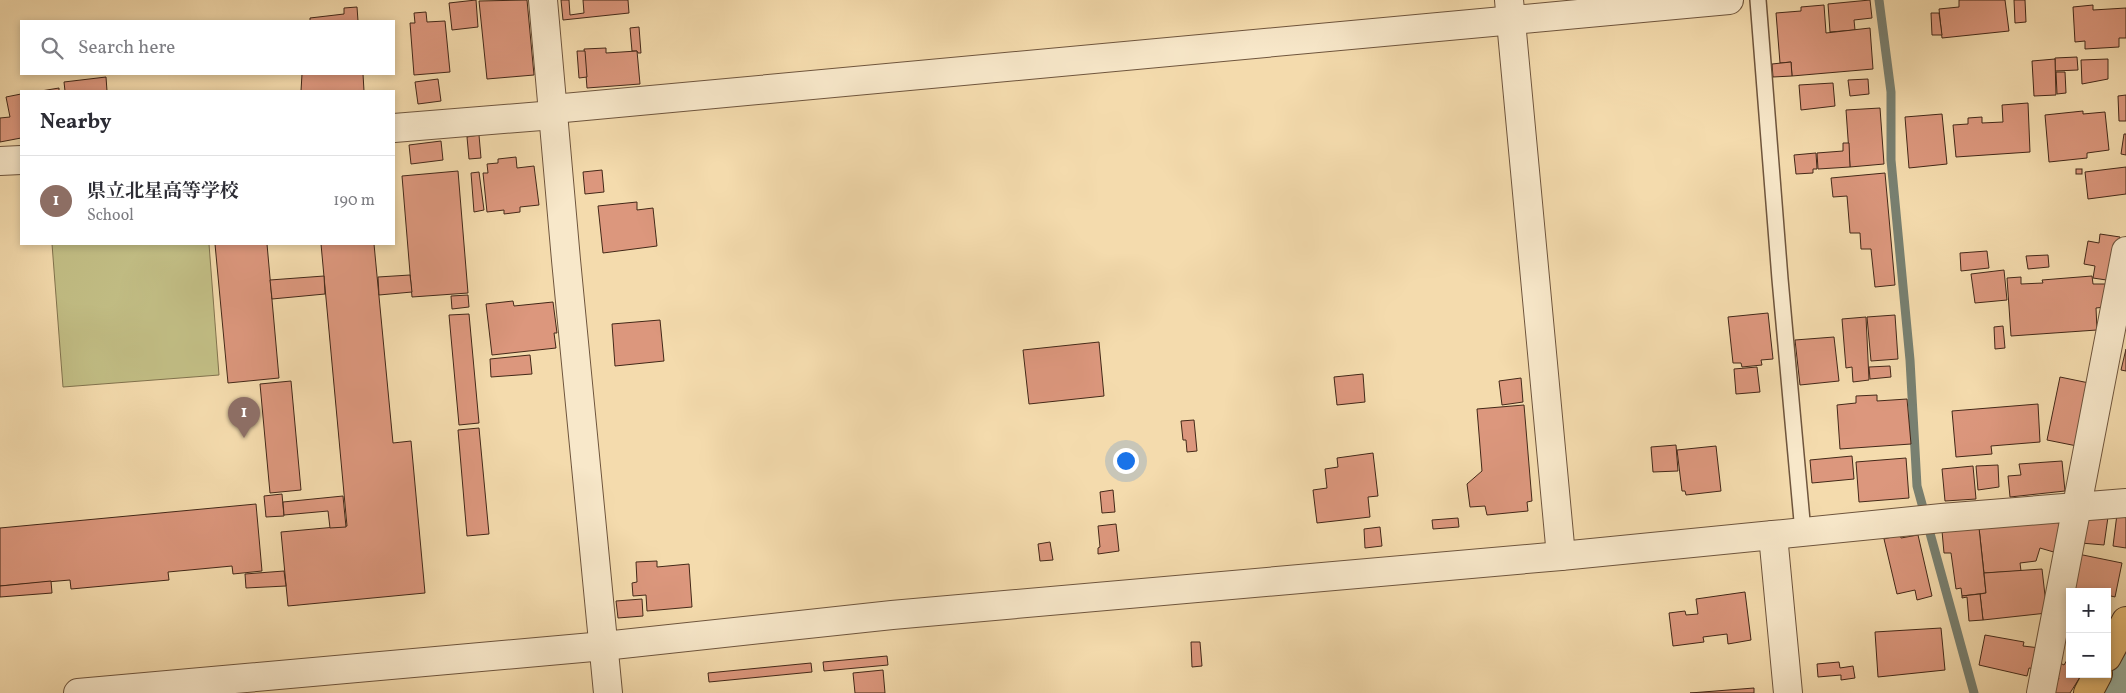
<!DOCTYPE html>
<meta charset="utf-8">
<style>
:root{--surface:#fff;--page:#f7f7f7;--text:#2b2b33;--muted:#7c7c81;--line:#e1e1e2;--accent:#2563eb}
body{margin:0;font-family:Vollkorn,"Noto Serif JP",serif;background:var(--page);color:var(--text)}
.controls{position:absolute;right:15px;bottom:15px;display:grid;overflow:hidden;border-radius:0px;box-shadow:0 2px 8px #0003}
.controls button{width:45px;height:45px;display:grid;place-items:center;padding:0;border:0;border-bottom:1px solid var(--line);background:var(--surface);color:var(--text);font:25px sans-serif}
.you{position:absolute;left:1125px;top:460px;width:18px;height:18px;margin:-12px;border:4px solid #fff;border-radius:50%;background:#1a73e8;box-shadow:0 0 0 8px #1a73e833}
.badge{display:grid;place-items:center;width:32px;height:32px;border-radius:50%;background:var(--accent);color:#fff;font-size:16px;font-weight:700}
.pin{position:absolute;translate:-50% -41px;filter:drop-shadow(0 1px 2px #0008)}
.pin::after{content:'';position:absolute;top:26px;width:18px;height:15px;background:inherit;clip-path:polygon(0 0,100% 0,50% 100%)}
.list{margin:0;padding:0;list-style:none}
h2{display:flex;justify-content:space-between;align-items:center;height:65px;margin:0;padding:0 20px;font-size:21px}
h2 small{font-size:16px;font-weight:400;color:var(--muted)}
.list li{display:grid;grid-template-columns:32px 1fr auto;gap:15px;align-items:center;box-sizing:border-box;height:90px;padding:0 20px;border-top:1px solid var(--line)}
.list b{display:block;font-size:19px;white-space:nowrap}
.list p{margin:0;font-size:16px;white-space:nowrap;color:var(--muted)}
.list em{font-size:16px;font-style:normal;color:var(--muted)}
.icon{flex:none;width:28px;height:28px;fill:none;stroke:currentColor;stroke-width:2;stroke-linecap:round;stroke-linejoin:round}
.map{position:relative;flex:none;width:2126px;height:693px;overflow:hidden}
.search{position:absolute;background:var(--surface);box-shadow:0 2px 8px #0003;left:20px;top:20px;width:375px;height:55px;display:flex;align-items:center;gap:12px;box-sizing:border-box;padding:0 18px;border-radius:0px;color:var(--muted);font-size:19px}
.panel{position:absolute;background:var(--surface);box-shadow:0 2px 8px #0003;left:20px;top:90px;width:375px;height:155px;border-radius:0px}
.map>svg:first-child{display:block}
</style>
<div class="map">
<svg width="2126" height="693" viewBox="0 0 2126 693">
<rect width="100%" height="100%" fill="#f4dbad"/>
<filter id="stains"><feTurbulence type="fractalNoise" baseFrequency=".004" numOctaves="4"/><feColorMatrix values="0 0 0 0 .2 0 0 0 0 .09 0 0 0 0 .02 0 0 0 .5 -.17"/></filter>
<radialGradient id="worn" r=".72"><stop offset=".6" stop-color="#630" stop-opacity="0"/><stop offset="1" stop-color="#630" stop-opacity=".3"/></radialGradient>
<path fill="#c2be85" stroke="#82734e" d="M52,244H209L219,375L63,387Z"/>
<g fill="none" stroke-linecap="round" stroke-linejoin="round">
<path stroke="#788071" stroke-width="9" d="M1879,0L1891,92V160L1910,360L1917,486L1974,693"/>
<path stroke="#9cbbad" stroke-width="56" d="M2107,693L2126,662"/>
</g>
<g fill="#dc977d" stroke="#432818">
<path d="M476,0L478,27L452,30L449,3Z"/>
<path d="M527,0L534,75L487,79L479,1Z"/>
<path d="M561,0H569L570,15L584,13L583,0H628L629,13L563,20Z"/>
<path d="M1870,0L1872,18L1854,20L1855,30L1830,32L1828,4Z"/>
<path d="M1959,0H2005L2009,31L1942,38L1939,9L1959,7Z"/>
<path d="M2014,0H2025L2026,22L2015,23Z"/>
<path d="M1824,5L1826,33L1870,28L1873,69L1792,76L1791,62L1780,63L1776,13L1801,11V7Z"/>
<path d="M2093,5V10L2126,8V38H2119V47L2085,49V41L2075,42L2073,7Z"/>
<path d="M357,7L358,21H310V18L344,14V8Z"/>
<path d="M426,12L427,22L445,21L450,72L414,75L410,23H415L414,13Z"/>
<path d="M1931,13H1939L1942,35H1932Z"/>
<path d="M639,27L641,53H638L637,51H632L630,28Z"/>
<path d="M606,48V53L637,51L640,84L587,88L584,49Z"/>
<path d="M577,51H585L587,77L579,78Z"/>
<path d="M2077,57L2078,70L2055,71V58Z"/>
<path d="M2055,59L2056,95L2034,96L2032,61Z"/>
<path d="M2108,59V79L2082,84L2081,60Z"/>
<path d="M1791,62L1792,76L1773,77L1772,64Z"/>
<path d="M2056,72H2065L2066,93L2057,94Z"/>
<path d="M302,74H363L364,91H301Z"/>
<path d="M106,77L107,91H65L64,82Z"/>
<path d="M438,79L441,101L418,104L415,82Z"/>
<path d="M1868,79L1869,94L1850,96L1848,80Z"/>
<path d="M1833,83L1835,106L1801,110L1799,85Z"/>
<path d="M59,88V91H41Z"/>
<path d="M21,94V138L0,142V118L10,117L6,97Z"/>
<path d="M2126,95V121H2119L2118,96Z"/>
<path d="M2028,103L2030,152L1956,157L1953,125L1968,124V118L1982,117V123L2003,122L2002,105Z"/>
<path d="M1880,108L1884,164L1850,167L1846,110Z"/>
<path d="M2083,111V114L2105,112L2109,150L2087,153V158L2049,162L2045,115Z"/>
<path d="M1942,114L1947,164L1909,168L1905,117Z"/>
<path d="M2124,134H2126V155L2121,154Z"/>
<path d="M479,135L481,158L469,159L467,137Z"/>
<path d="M441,141L443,160L411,164L409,145Z"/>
<path d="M1843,143H1849L1850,167L1818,169L1817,153L1843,151Z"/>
<path d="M1816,153L1817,169H1813V173L1796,174L1794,155Z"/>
<path d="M516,157L517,168L534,166L539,205L520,207V212L504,214V210L487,212L483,173H488L487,164L498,163V159Z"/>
<path d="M2126,167V194L2088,199L2085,172Z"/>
<rect x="2076" y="169" width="6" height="5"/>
<path d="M602,170L604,192L585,194L583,172Z"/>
<path d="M458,171L468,293L412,297L402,176Z"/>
<path d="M479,172L484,210L474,212L471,173Z"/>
<path d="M1885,173L1895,285L1875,287L1871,249H1861L1860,233H1850L1847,196L1833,197L1831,178Z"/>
<path d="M637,202V210L653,208L657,246L603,253L598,206Z"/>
<path d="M2100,234L2120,237L2113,281L2093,278L2095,266L2084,264L2088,241L2099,243Z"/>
<path d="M215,244H267L279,378L228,383Z"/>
<path d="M321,244H374L393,443L411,441L425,593L288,606L281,532L347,526Z"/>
<path d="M1987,251L1989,268L1961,271L1960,253Z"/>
<path d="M2048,255L2049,267L2028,269L2026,256Z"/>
<path d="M2004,270L2007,300L1975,303L1971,274Z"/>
<path d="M410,275L412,292L379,295L378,277Z"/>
<path d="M324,276L325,294L272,299L270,280Z"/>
<path d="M2092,276L2093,284H2110L2105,307L2096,308L2097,330L2011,336L2007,278L2021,277V284L2043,283L2042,280Z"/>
<path d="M468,295L469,307L452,309L451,296Z"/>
<path d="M513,301L514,306L553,302L557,333H554L556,348L492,355L486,304Z"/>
<path d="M1768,313L1773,359L1761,360L1762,365L1742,367L1741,363H1733L1728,317Z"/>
<path d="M469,314L479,423L459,425L449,315Z"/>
<path d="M1895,315L1898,359L1871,361L1867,317Z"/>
<path d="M1866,317L1869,380L1853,382L1852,367L1846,368L1842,319Z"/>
<path d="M660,320L664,361L615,366L612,324Z"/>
<path d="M2003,326L2005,348L1995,349L1994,327Z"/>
<path d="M1834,337L1839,381L1800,385L1795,340Z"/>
<path d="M1099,342L1104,396L1029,404L1023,350Z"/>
<path d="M2126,349V371L2121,370Z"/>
<path d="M530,355L532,374L491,377L490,359Z"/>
<path d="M1890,366L1891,377L1870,379L1869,367Z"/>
<path d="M1757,367L1760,392L1736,394L1734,369Z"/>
<path d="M1363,374L1365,402L1337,405L1334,377Z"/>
<path d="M2060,377L2089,383L2077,446L2047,440Z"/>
<path d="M1521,378L1523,402L1502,405L1499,381Z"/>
<path d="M291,381L301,490L270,493L260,384Z"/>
<path d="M1877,395V401L1907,399L1911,444L1840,449L1837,405L1856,403V396Z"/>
<path d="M2038,404L2040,442L1991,446L1992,454L1956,457L1952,411Z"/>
<path d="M1524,405L1532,501L1527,502L1528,511L1487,515L1485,506L1470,507L1467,484L1482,471L1477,409Z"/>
<path d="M1194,420L1197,451L1187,452L1186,440H1183L1181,421Z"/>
<path d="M479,428L489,534L467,536L458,430Z"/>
<path d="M1676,445L1678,471L1653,472L1651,447Z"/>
<path d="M1716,446L1721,491L1686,495L1685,491H1682L1677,450Z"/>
<path d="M1373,453L1378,496L1368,497L1370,517L1317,523L1313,490L1327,488L1325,469L1338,467L1337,458Z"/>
<path d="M1852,456L1854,479L1812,483L1810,460Z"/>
<path d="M1906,458L1909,498L1859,502L1856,462Z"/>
<path d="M2062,461L2065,491L2010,497L2008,476L2021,475L2019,464Z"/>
<path d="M1998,465L1999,487L1978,490L1976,466Z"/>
<path d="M1973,466L1976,499L1945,501L1942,469Z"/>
<path d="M1113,490L1115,512L1102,513L1100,492Z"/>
<path d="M282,494L284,516L266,517L264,496Z"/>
<path d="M343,496L346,527L330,528L328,511L284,515L283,502Z"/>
<path d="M256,504L262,571L233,574L232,566L168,572L169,580L71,589L70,580L0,586V528Z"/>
<path d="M2117,514L2126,516V548L2113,546Z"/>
<path d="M2084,516L2108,517L2104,545L2081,543Z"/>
<path d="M1458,518L1459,527L1433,529L1432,520Z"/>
<path d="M2045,520L2063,524L2057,553L2040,548L2036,561L2020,563L2021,571L1984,573L1979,528Z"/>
<path d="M1116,524L1119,551L1098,554V548L1100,547L1098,526Z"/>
<path d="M1380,527L1382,546L1365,548L1364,529Z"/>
<path d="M1979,528L1986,593L1962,596L1961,588L1956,589L1951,553H1944L1942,531Z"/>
<path d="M1900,535L1901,538L1918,535L1932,596L1917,600L1915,590L1897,594L1884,539Z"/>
<path d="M1050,542L1053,560L1040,561L1038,544Z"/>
<path d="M2078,554L2122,563L2115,597L2107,595V592H2070Z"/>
<path d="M657,561V567L689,564L692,607L647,611L646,595L633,596L632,583L637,582L636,562Z"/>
<path d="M2042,569L2047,613L1983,620L1980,594L1986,593L1984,573Z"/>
<path d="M284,571L286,586L246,588L245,574Z"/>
<path d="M51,581L52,593L0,597V586Z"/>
<path d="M1745,592L1751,640L1728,644L1727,634L1703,637L1704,642L1673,646L1669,613L1685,611L1686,615L1698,614L1696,599Z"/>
<path d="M1980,594L1983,620L1969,621L1967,597L1962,598V596Z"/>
<path d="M642,599L643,616L618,618L616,601Z"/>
<path d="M1941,628L1945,670L1878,677L1875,632Z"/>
<path d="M1985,635L2024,642L2023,646L2040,648L2036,669L2029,668L2027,676L1979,665Z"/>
<path d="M1191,642H1200L1202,666L1192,667Z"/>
<path d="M887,656L888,665L824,671L823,662Z"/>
<path d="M2067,660L2070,662V674H2082L2070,693H2051L2059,678L2053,674L2060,663L2064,665Z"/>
<path d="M1839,662L1840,668L1853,666L1855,678L1841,680V675L1818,677L1817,664Z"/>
<path d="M811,663L812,672L709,682L708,673Z"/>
<path d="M883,670L885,693H855L853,673Z"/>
<path d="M1754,688V693H1690Z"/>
</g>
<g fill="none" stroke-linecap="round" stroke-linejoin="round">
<defs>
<path id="service" d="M1758,0L1780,279L1803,532"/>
<g id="minor">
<path d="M543,0L566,260L608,693"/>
<path d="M1509,0L1561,556"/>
<path d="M553,109L1729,0"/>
<path d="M394,128L554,115"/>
<path d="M0,161L21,160"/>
<path d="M1773,535L1942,518L2126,503"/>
<path d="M78,693L604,646L892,615L1561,556L1773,535L1788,693"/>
<path d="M2041,693L2126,251"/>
</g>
<g id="primary">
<path d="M2107,657L2126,621"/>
<path d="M2088,693L2098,674"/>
</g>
</defs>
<use href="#service" stroke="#6f553d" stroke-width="18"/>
<use href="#minor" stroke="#6f553d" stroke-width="30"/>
<use href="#primary" stroke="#432818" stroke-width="30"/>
<use href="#service" stroke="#f8e8ca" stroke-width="15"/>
<use href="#minor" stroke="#f8e8ca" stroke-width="28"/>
<use href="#primary" stroke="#eabe76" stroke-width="28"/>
</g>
<rect width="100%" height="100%" filter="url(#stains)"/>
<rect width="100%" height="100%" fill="url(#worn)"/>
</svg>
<div class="controls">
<button>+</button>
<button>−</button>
</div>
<div class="you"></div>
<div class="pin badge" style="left:244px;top:438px;background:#8d6e63">1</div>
<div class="search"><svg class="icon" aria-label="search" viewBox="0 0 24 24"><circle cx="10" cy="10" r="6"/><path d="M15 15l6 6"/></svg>Search here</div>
<section class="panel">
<h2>Nearby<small></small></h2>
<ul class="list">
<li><span class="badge" style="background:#8d6e63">1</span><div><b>県立北星高等学校</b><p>School</p></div><em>190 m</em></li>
</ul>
</section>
</div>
